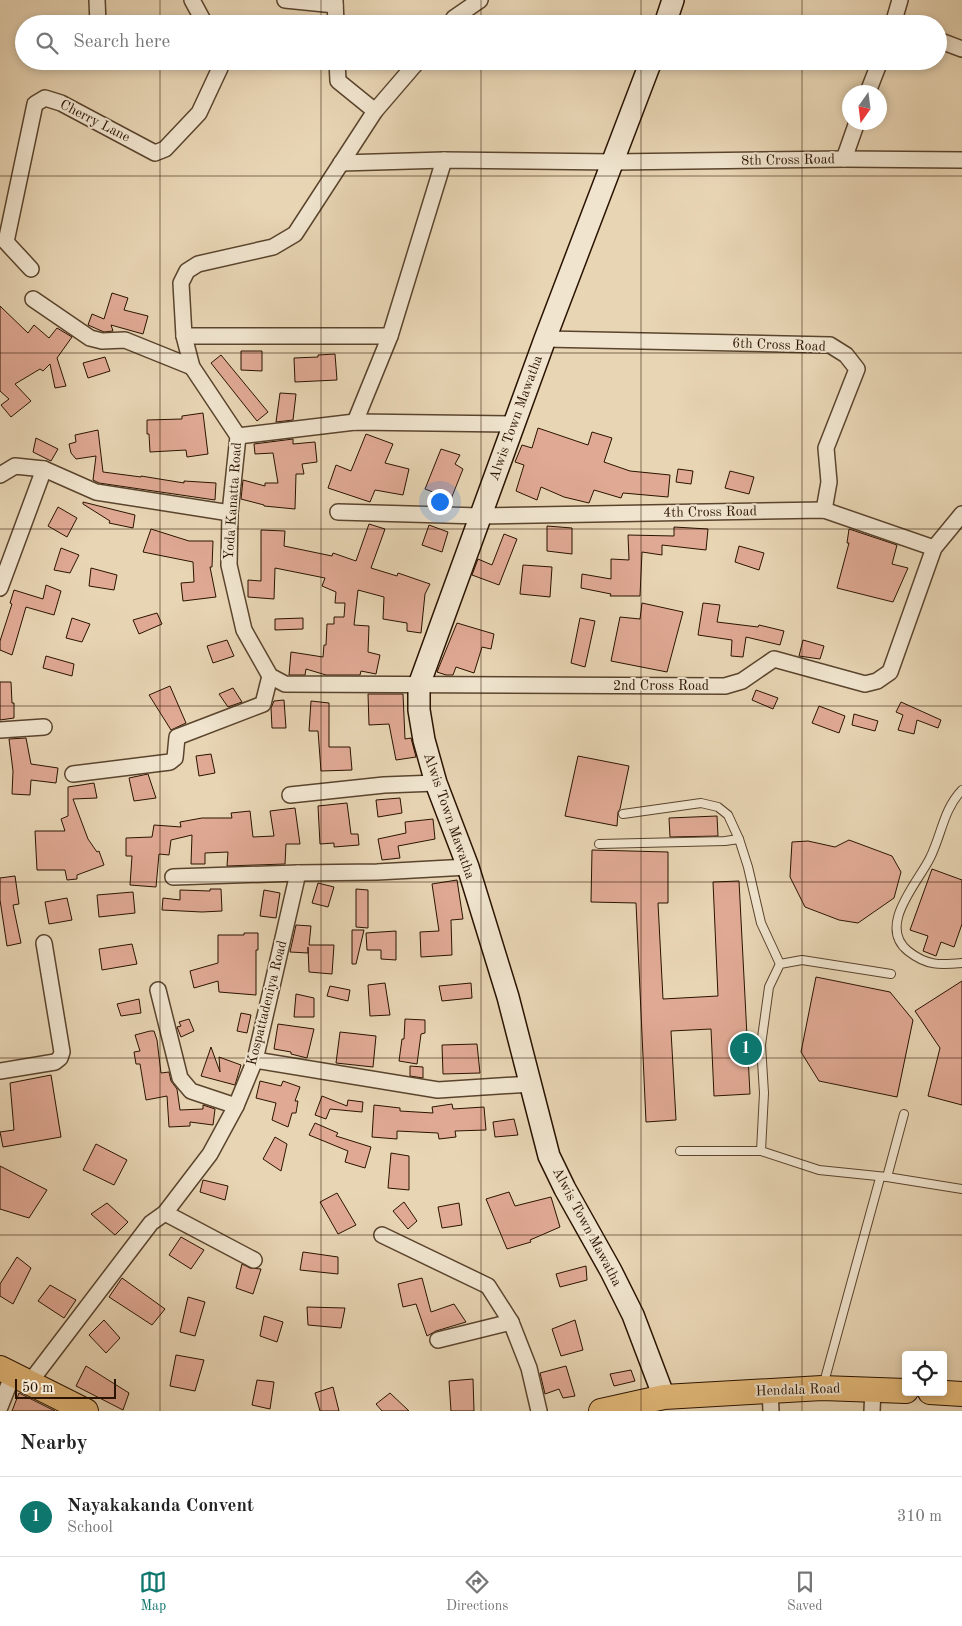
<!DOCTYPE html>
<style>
:root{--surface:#fff;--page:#f2f2f2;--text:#222;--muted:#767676;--line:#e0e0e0;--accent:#0f766e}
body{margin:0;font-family:"Old Standard TT",serif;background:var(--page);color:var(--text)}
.controls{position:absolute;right:15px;bottom:15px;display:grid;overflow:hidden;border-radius:5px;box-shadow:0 2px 8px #0003}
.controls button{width:45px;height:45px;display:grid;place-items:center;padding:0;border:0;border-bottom:1px solid var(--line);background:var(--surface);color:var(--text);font:25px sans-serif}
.compass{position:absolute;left:842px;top:85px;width:45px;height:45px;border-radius:50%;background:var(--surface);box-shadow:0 2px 8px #0003;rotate:194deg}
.scale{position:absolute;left:15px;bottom:12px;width:101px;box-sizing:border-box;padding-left:5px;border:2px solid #2a1300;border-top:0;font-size:14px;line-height:18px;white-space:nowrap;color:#2a1300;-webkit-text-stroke:4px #f0e4ce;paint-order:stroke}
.you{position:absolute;left:439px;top:501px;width:18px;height:18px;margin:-12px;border:4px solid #fff;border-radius:50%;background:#1a73e8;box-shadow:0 0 0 8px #1a73e833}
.badge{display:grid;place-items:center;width:32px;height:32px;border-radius:50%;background:var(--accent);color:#fff;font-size:16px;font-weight:700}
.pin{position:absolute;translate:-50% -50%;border:2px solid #fff;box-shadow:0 1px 5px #0006}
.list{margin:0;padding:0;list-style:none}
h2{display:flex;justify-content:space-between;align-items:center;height:65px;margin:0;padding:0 20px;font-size:21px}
h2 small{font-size:16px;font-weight:400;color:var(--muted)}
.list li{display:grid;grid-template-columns:32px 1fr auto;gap:15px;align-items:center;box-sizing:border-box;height:80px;padding:0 20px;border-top:1px solid var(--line)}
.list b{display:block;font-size:19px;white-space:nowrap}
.list p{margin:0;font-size:16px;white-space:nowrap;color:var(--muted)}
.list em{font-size:16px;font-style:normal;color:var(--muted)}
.icon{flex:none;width:28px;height:28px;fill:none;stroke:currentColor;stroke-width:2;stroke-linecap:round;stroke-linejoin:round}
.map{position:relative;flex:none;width:962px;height:1411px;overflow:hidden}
.search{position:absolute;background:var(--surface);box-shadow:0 2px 8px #0003;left:15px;right:15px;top:15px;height:55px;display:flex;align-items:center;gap:12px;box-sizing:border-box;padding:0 18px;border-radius:28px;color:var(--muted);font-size:19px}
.sheet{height:145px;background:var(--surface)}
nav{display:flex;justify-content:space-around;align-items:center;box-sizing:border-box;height:70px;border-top:1px solid var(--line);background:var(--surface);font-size:14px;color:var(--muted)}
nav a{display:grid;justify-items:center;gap:2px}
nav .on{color:var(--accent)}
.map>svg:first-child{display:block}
</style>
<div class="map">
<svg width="962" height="1411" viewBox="0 0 962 1411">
<rect width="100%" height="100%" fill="#e8d5b4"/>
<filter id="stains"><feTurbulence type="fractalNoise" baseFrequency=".004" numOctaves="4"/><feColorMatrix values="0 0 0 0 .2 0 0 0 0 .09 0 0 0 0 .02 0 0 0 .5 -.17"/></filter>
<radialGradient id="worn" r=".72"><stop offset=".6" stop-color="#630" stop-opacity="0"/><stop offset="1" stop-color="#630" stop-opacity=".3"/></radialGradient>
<g fill="#e0a994" stroke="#2a1300">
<path d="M112,293L128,298L124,310L148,316L143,334L111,325L113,331L104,332L88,325L92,314L104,319Z"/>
<path d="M0,306L28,333L34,325L49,338L57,328L72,337L57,358L66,386L55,388L50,364L43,371L40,369L15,384L31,401L11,417L1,405L9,399L0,391Z"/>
<path d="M241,351H262V371L241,370Z"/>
<path d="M335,354L337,380L295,382L294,358L318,357V355Z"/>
<path d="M221,355L268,412L257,421L211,363Z"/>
<path d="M105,357L110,371L88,378L83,363Z"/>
<path d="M280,393L296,394L293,420L276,422Z"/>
<path d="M203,413L208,454L187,457L186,450L150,452L149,434H147V420L182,419V416Z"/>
<path d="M538,428L588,445L592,432L612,438L604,462L630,471L670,475L668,497L623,493L621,498L594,490L589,503L564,497L541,487L537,500L516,491L524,465L515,462L522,445L532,448Z"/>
<path d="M98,430L103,472L141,477V476L184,483V481L216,483L215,500L99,483L93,480L96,456L76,459L71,453L69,444L76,442L75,435Z"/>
<path d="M366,434L393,444L385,463L409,469L403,495L375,490L370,502L328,488L336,465L351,471Z"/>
<path d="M36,438L58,449L51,461L33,452Z"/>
<path d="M293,439V444L315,442L317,462L302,464L304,474H296L295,509L264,506V505L241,499L243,480L265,486V483H278L273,453L255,454L254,444Z"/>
<path d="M441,449L460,455L455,464L463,469L451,499L425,489Z"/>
<path d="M678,469L693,471L691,484L676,482Z"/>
<path d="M730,471L754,477L749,494L725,488Z"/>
<path d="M83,502L135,515L133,528L109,523L110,521L83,504Z"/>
<path d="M58,507L77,518L67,537L48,526Z"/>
<path d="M369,524L385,529L371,568L397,576L398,573L430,584L425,594L421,633L407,631V623L383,619L384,597L358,590L354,625L369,626L368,652L380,655L376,674L361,671L360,675H326L306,669L305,675H289L291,652L323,657L324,645H326L327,624H334V617H344L345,603H335L336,592L322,586L325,578L275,568L274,599L248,597V580L261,581V530L285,531L284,546L332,556L333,553L356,561Z"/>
<path d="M429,525L448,532L442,552L422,545Z"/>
<path d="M547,526L572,528V554L547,551Z"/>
<path d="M674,527L708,529L706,550L662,545V555L642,552L640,596H610L611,594L581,588L582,574L611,579V559L629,560L628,535L674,536Z"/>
<path d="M151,529L189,541H213L212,567H210L216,597L183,601L181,583L194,582L193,562L143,552Z"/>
<path d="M849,529L897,545L892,564L908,568L893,602L837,588L849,543H847Z"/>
<path d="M504,534L517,539L499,585L472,575L478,559L492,565Z"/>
<path d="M739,546L764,553L759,570L735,562Z"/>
<path d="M61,548L79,555L70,573L54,570Z"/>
<path d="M523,565L552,567L550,597L520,594Z"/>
<path d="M91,568L117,575L114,590L89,586Z"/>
<path d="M46,585L61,591L54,615L26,607L12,655L0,650V641L12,604L10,603L14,590L43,599Z"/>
<path d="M642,603L683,612L667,672L611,661L620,617L640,619Z"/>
<path d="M703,603L720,605L717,622L758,627L759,625L784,631L780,645L746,637L743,657L731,656L732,640L698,635Z"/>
<path d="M157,613L162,624L139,634L133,620Z"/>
<path d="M72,618L90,624L82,642L66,638Z"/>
<path d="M303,618V629L275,630V619Z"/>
<path d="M580,618L595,621L585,667L571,663Z"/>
<path d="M457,623L494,634L491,649L482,647L474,673L456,667L453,675H446L437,672Z"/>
<path d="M227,640L234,656L213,663L207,646Z"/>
<path d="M803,640L824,646L820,659L799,656Z"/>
<path d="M46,656L74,664L72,676L43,668Z"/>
<path d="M0,682H11L12,703H14V718L0,720Z"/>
<path d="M170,686L186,723L171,730L149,695Z"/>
<path d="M233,688L242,702L228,707L219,694Z"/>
<path d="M756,690L778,698L773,709L752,700Z"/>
<path d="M368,694H403L405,739L411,738L416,757L396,760L389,724L369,725Z"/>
<path d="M284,700L286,728H272L271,708L274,701Z"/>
<path d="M311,701L329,703V747H350L352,770L321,771L318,731H309Z"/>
<path d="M901,702L941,720L938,728L917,720L914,734L898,730L903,715L896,712Z"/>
<path d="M819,706L845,716L839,733L812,723Z"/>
<path d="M854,714L878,721L875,731L852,725Z"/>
<path d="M26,738L31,764L58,768L56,783L31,780L30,795L12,794L13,771L9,739Z"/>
<path d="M211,754L215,773L199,776L196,756Z"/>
<path d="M578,756L629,766L620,809L618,812L617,826L565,816Z"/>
<path d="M148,774L156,798L134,801L129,778Z"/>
<path d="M94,783L97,798L73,799L88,839L97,852L99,851L104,865L77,875V879L67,880L65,870H37L35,831H65L61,819L68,816V787Z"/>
<path d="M400,798L402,813L378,817L376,800Z"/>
<path d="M347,803L351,834H358L359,845L334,847V843L320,844L318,806Z"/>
<path d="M295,808L300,844H286L285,864L227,866L228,852L205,853V864H191L192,835L171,840L169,855L159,854L156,887L130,885L132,856H126V838L152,837L154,825L181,827L180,822L202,818H232L231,813L250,811L253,837L274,836L270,811Z"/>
<path d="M717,816L718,836L670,837L669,818Z"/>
<path d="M433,819L435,839L398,846L400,858L382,860L378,839L406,833L405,822Z"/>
<path d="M849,840L892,856L901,872L894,898L858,923L839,920L805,907L790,877L792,842L808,841L835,847Z"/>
<path d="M592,850L668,852V903H658L663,999L718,996L713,882L739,881L750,1094L714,1096L711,1029L671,1031L676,1120L646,1122L636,903L591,902Z"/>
<path d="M932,869L962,880V924L954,947L941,942L936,956L923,951L928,936L910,930Z"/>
<path d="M15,876L19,904L13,905L21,943L7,946L0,900V878Z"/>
<path d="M457,880L463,919L451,920L452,955L421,957L420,932L439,931L432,884Z"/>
<path d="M318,883L334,887L328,907L312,903Z"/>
<path d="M210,889H221L222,911L202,912L162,910L163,898L180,900V890L210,891Z"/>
<path d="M356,889L368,890V928L356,927Z"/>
<path d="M264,890L280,893L276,918L260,916Z"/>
<path d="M133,892L135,913L99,917L97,895Z"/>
<path d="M67,898L72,920L49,924L45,902Z"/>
<path d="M296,925L311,926L309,945H334L332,974L309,972L308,947V953L290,952Z"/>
<path d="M352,930H364L356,964H352Z"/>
<path d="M396,931V960L381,959V950H367L366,933Z"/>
<path d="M244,933H258V950H256V995L219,992L218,981L194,988L190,971L218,963V935H244Z"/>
<path d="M132,944L137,964L102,970L99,949Z"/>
<path d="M816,977L890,992L913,1020L897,1097L819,1081L801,1052Z"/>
<path d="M962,981V1105L928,1096L940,1048L915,1011Z"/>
<path d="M385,983L390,1015L370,1016L368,985Z"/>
<path d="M471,983L472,998L442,1001L439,986Z"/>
<path d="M330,986L350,990L348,1001L327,996Z"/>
<path d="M296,994L314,998V1017H294Z"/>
<path d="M139,999L141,1013L121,1016L117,1004Z"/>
<path d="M241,1013L251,1015L247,1033L237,1031Z"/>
<path d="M189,1019L194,1031L181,1037L177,1027L181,1026L179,1022Z"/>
<path d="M405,1019L425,1020V1033L421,1034L417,1064L399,1061L402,1039H404Z"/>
<path d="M278,1024L314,1029L307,1058L291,1054V1052L274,1049Z"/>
<path d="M150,1031H154L157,1040L161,1073L169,1072L171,1081L177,1089L180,1110L203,1109V1105L215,1109L213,1125L190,1122V1126L169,1127L167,1096L146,1100L140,1064H136L134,1052L140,1051L135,1035Z"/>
<path d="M340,1032L376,1036L373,1067L336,1063Z"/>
<path d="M477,1044L480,1073L443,1074L442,1045Z"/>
<path d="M211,1047L220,1072L219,1057L241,1065L235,1085L201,1076Z"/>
<path d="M410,1066L423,1067V1078L410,1076Z"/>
<path d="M51,1075L61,1137L3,1147L0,1132L14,1130L10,1083Z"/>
<path d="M260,1081L281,1086L283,1081L300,1087L295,1101H298L296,1113H292L288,1127L272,1120L276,1103L256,1098Z"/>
<path d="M322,1096L347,1106L348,1100L363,1102L362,1112L330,1109L326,1119L315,1115Z"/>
<path d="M452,1104L453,1109L484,1107L486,1130L455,1131L456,1137L439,1139L438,1133L397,1131V1139L372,1137L374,1105L400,1108V1111L433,1113L432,1107Z"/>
<path d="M514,1119L518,1135L495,1137L493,1122Z"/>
<path d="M315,1123L338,1133L336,1136L371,1147L365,1168L345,1162L348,1151L309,1135Z"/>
<path d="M275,1137L287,1144L281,1171L263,1159Z"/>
<path d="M96,1144L127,1160L114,1185L83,1170Z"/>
<path d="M391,1153L409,1156V1190L388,1188Z"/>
<path d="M0,1166L47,1190L29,1218L0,1209Z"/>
<path d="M203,1180L228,1186L225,1200L200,1192Z"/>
<path d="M509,1192L515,1206L551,1197L560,1227L530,1240L531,1242L507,1249L486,1199Z"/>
<path d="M337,1193L356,1225L338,1234L320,1202Z"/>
<path d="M404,1202L417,1221L408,1229L393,1211Z"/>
<path d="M107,1203L128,1222L115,1235L91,1214Z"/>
<path d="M459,1203L462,1225L442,1228L438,1207Z"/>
<path d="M181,1237L204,1250L191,1269L169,1255Z"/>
<path d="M303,1252L338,1257V1274L300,1270Z"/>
<path d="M17,1257L31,1268L13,1304L0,1296V1284Z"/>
<path d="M242,1264L250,1268L261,1269L253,1294L236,1288Z"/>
<path d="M586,1266L587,1280L560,1287L556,1274Z"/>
<path d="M122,1278L165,1309L152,1325L109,1297Z"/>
<path d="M422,1278L431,1312L454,1304L466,1322L436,1331L427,1336L416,1304L403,1307L398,1284Z"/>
<path d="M50,1285L76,1300L64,1318L38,1301Z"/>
<path d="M188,1297L205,1302L195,1336L180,1332Z"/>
<path d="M307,1307L345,1308L341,1328L308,1325Z"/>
<path d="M264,1316L283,1322L277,1342L260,1336Z"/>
<path d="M104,1320L120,1338L106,1353L89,1335Z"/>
<path d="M575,1320L583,1350L561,1356L552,1329Z"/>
<path d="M176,1355L204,1360L195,1391L170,1386Z"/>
<path d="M86,1366L129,1393L123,1410L76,1386Z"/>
<path d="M566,1366L575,1396L563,1398L559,1389L545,1394L540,1373Z"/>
<path d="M631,1370L635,1381L614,1386L610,1374Z"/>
<path d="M473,1379L474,1411H451L449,1381Z"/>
<path d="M257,1380L274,1382L270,1409L252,1405Z"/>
<path d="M333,1387L339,1411H320L315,1393Z"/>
<path d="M19,1393L55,1411H12Z"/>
<path d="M390,1393L409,1411H382L376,1404Z"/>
</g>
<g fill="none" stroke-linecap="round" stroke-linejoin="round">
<defs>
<g id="lane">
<path d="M962,790C943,810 942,834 930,858C917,884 877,926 908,951C927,966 940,965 962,963"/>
<path d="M623,814L701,803L718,807L728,815L739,839"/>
<path d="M599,844L725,841L739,839L748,867L761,923L780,964"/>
<path d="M680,1151H761L819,1170L887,1177L962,1189"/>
<path d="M761,1151L764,1093L761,1045L769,987L780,964L802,960L891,974"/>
<path d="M887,1177L904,1114"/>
<path d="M823,1386L880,1178"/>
</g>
<g id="street">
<path d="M97,0L98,24"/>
<path d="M192,0L205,24"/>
<path d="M285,0L335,5"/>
<path d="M335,0L336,24"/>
<path d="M450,24L454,18L480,0"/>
<path d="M893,24L900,0"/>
<path d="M938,40L962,49"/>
<path d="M337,61L338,81L375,111"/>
<path d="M418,61L375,111L295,234L273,247L198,264L187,271L181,283L184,336L192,367L238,436L230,513L229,565L244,630L270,676L285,684L725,686L742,681L774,659L865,684L877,681L890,672L934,548L962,514"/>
<path d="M868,92L880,61"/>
<path d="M844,159L857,122"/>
<path d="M341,163L444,160L614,162L844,159L962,160"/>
<path d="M31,269L6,242L35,104L45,98L61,103L155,153L165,149L199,113L220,68V61"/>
<path d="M33,299L90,338L102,341L125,340L192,367"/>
<path d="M184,336H390"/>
<path d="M545,339L830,345L846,355L857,369L826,448L829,482L824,510"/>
<path d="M355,422L390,336L444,160"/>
<path d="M238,436L355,422L514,424"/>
<path d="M0,475L15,466L44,469L96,492L230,513"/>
<path d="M338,512L480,516L824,510L934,548"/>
<path d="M0,588L44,469"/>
<path d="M0,730L44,727"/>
<path d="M73,774L170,762L175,758L177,737L263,704L270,676"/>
<path d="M290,795L384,785L436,783"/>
<path d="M173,877L298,873"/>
<path d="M158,990L180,1078L191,1091L236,1106"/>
<path d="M255,1060L438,1090L531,1084"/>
<path d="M0,1071L55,1062L60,1058L62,1052L44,943"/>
<path d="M165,1213L254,1260"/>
<path d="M382,1235L488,1286L511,1322L529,1368L539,1411"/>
<path d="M438,1340L511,1322"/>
<path d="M30,1382L151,1223L165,1213L210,1154L236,1106L255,1060L298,873L377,872L468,867"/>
<path d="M770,1390L771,1411"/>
<path d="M0,1407L13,1374"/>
<path d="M872,1411L873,1389"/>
</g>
<g id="secondary">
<path d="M665,24L673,0"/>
<path d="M651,61L545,339L419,685V710L424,740L436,783L468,867L508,997L549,1156L565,1189L611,1271L633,1315L664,1397"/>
</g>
<g id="primary">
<path d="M0,1368L86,1411"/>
<path d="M930,1392L962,1394"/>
<path d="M601,1411L664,1397L822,1388L906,1391"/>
</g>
</defs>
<use href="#lane" stroke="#5a442d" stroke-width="10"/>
<use href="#street" stroke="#5a442d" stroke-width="18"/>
<use href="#secondary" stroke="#2a1300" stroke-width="24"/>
<use href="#primary" stroke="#2a1300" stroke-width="26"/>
<use href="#lane" stroke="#f0e4ce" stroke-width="8"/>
<use href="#street" stroke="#f0e4ce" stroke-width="15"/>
<use href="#secondary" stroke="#f0e4ce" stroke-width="21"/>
<use href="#primary" stroke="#e4ba7a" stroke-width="24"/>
</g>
<path fill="none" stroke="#2a1300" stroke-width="1" stroke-opacity="0.55" d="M160,0V24M321,0V24M481,0V24M641,0V24M802,0V24M160,61V1411M321,61V1411M481,61V1411M641,61V1411M802,61V1411M0,176H962M0,353H962M0,529H962M0,706H962M0,882H962M0,1058H962M0,1235H962"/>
<g text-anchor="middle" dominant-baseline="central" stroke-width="4" stroke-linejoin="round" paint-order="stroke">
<g font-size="14" fill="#2a1300" stroke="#f0e4ce">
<text transform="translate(95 121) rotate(27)">Cherry Lane</text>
<text transform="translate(788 160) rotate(-1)">8th Cross Road</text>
<text transform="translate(779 345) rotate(2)">6th Cross Road</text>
<text transform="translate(516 418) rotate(-70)">Alwis Town Mawatha</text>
<text transform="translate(233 501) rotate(-86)">Yoda Kanatta Road</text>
<text transform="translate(710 512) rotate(-1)">4th Cross Road</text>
<text x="661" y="686">2nd Cross Road</text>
<text transform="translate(449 816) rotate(71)">Alwis Town Mawatha</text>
<text transform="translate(267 1003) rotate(-76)">Kospattadeniya Road</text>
<text transform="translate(587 1227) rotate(62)">Alwis Town Mawatha</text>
<text transform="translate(798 1390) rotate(-2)">Hendala Road</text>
</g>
</g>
<rect width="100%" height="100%" filter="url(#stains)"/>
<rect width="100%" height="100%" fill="url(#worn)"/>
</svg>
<div class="controls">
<button><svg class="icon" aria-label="locate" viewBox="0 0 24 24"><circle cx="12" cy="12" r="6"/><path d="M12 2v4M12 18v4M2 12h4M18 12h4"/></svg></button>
</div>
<svg class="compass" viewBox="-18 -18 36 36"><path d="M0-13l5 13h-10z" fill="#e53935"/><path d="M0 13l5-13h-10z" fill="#767676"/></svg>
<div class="scale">50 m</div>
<div class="you"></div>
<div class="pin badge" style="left:746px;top:1049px">1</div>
<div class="search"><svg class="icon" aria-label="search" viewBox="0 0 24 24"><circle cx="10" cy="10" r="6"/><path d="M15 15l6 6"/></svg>Search here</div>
</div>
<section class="sheet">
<h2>Nearby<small></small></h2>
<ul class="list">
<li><span class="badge">1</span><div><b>Nayakakanda Convent</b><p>School</p></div><em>310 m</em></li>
</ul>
</section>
<nav>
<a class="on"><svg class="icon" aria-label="map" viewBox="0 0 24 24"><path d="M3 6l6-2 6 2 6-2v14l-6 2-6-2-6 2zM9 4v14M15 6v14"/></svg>Map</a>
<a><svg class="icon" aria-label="directions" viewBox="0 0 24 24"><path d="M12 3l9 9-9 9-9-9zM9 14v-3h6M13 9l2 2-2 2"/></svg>Directions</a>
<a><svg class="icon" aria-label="saved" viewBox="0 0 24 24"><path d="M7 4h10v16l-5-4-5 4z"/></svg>Saved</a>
</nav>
